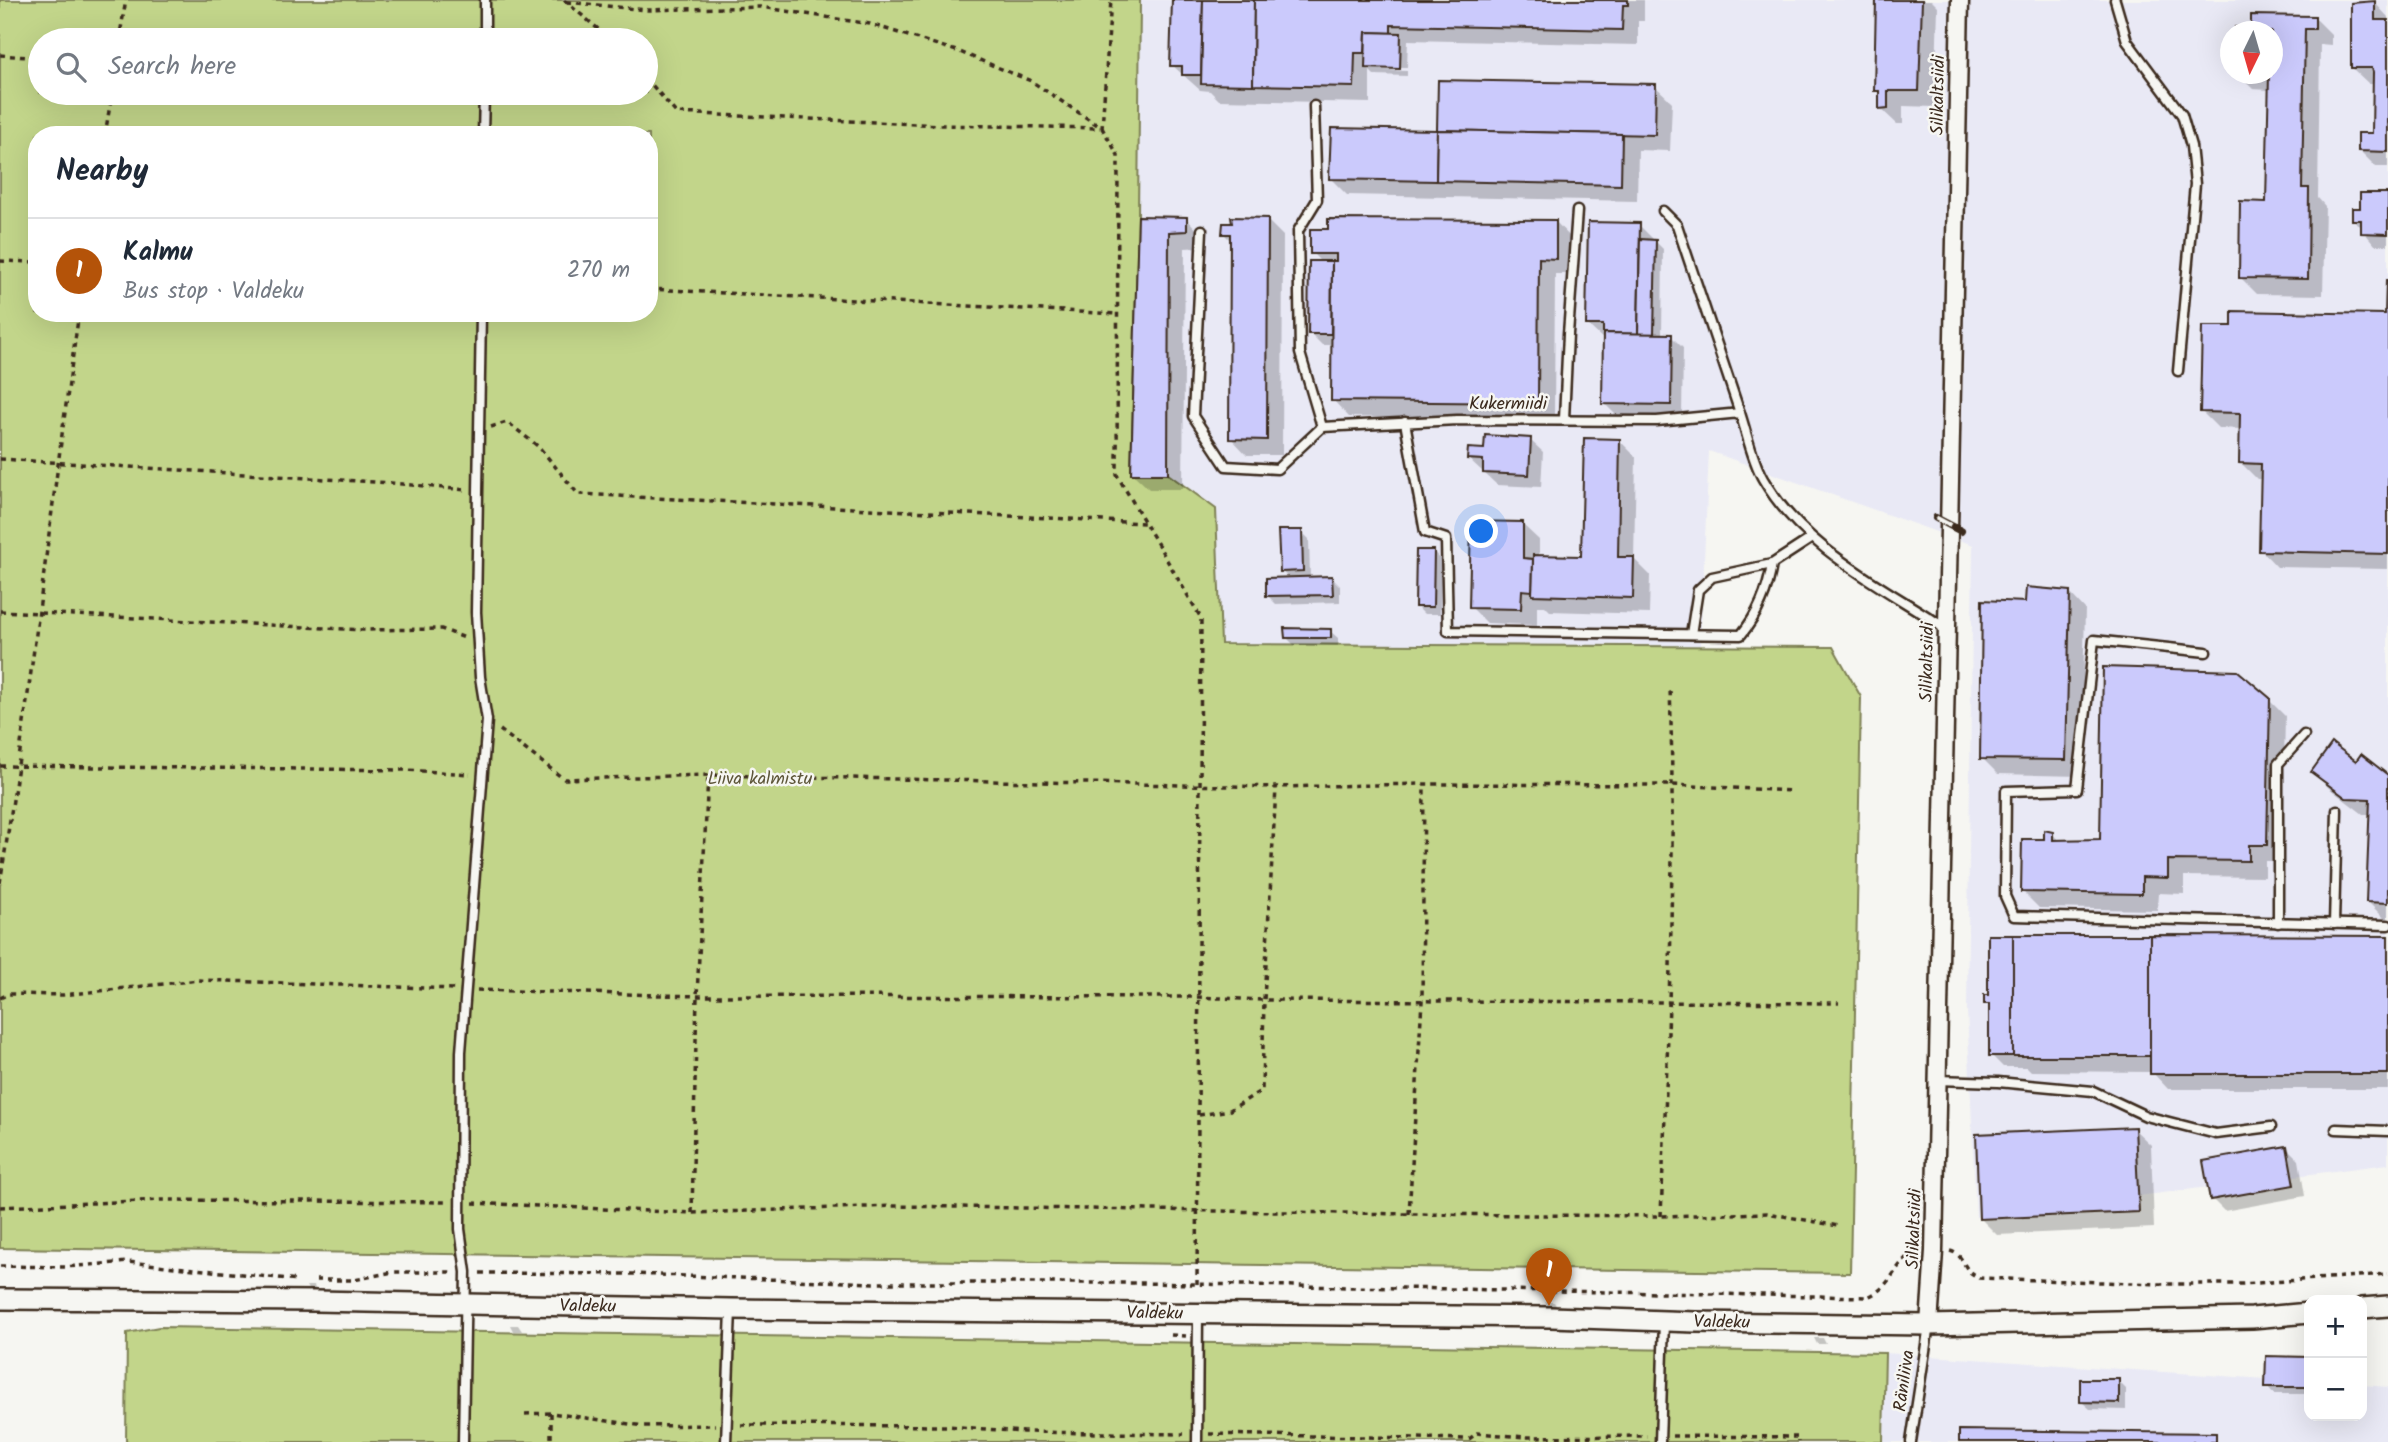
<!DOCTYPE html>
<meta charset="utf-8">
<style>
:root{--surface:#fff;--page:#f6f6f7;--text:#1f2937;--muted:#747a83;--line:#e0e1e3;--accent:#b45309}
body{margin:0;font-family:Kalam,sans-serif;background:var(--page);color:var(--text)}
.controls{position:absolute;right:21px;bottom:21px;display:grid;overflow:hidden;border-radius:14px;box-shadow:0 7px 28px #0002}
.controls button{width:63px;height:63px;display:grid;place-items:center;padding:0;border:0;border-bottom:2px solid var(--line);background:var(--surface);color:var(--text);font:35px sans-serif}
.compass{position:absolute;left:2220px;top:21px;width:63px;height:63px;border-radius:50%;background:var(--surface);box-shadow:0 7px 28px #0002;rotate:185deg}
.you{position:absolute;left:1482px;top:532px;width:24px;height:24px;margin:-18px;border:5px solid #fff;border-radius:50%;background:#1a73e8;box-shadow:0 0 0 10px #1a73e833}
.badge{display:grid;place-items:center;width:46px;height:46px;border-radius:50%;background:var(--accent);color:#fff;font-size:23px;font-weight:700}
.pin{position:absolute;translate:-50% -58px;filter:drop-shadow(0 2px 4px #0008)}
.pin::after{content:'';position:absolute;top:37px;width:24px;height:21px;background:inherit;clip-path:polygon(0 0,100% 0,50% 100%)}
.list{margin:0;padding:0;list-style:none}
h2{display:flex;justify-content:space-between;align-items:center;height:91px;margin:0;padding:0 28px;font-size:30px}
h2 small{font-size:23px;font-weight:400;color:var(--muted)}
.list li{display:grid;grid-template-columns:46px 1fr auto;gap:21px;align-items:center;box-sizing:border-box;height:105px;padding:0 28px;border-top:2px solid var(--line)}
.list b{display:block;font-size:26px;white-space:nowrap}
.list p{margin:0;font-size:23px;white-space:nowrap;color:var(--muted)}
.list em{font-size:23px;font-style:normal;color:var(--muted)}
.icon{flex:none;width:38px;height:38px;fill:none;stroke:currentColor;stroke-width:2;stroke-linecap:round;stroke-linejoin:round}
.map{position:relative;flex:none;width:2388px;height:1442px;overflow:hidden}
.search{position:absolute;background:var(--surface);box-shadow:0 7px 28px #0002;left:28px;top:28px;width:630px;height:77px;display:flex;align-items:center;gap:18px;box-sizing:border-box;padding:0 24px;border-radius:38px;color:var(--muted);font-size:26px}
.panel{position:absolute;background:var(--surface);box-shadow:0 7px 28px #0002;left:28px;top:126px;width:630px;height:196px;border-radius:28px}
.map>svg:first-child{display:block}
</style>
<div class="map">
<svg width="2388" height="1442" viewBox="0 0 2388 1442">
<rect width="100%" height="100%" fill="#f6f6f2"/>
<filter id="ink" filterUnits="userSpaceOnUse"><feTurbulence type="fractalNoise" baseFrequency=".0143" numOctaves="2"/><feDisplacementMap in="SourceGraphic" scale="14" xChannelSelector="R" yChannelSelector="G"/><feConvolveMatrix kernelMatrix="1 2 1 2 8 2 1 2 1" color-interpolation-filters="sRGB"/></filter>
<g filter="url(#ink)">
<g fill="#e9e9f5" fill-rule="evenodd">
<path d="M1140,0H2388V1164L1976,1217L1967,1009L1973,545L1709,451L1700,647L1221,644L1216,509L1131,474L1138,216ZM2230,32H2272V74H2230Z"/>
<path d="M1885,1353L2309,1382V1416H2362V1385L2388,1387V1442H1883Z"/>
</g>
<g fill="#c2d58a" stroke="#7e8054" stroke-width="2" fill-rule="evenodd">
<path d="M0,0H1140L1138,216L1131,473L1168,474L1216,509L1221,644L1833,647L1861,697L1850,1273L0,1248ZM40,40H646V93H40ZM37,135H649V313H37Z"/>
<path d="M159,1327L1885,1353L1883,1442H126L127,1333Z"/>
</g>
<g fill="#0003">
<path d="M1173,0H1644V21H1638V45L1408,40L1407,67H1381V70L1407,71V76L1374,75L1370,71V103L1219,100L1210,91L1200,90L1172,65Z"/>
<path d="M1878,0H1931L1938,7L1935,107L1903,106V124H1897L1880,108L1881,96L1876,90Z"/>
<path d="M2375,3L2388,17V167H2376L2360,151L2374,135V84H2369L2352,68Z"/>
<path d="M2315,18L2331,34V45L2320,44L2318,198L2325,206L2323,295L2257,294L2240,277L2268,204L2270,90L2253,89L2237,74H2272V32Z"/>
<path d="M1655,86L1672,102L1670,151L1638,150L1637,201L1347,195L1331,179Z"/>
<path d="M2388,195V245H2375L2354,220L2361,209Z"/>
<path d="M1140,218H1186L1202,235L1203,247L1185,248L1183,489H1149L1132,473Z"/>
<path d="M1267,220L1283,236L1282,455H1247L1231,438L1232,242L1224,234Z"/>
<path d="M1556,222L1572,239V274H1555L1554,418L1349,417L1333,400V345H1322L1310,333L1321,262L1312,253Z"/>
<path d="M1639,225L1663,249L1662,336H1671L1683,348L1682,416L1616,415L1604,403L1605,341L1588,325Z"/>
<path d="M2388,282V569L2277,567L2261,550L2262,479H2257L2240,462L2241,429L2218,428L2202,412L2387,316Z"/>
<path d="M1530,440L1543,452L1541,487L1497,485L1469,459L1486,451Z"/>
<path d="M1620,441L1636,457L1634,559L1650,575L1649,614L1550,611L1545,606H1537V625L1487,623L1471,607L1522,524L1539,540V557L1583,558Z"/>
<path d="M1301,531L1309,539L1310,578H1332L1340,586V602L1276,604L1268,596L1290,579L1281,571Z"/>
<path d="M1434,552L1441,560L1440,614H1424L1416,606Z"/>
<path d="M2069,592L2085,609L2081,776L1998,774L1982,758L2027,604Z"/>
<path d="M1330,631L1338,638V646L1294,645L1286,637Z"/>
<path d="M2268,699L2285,716L2282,861H2265V877L2184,876V894L2158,893L2157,910L2039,908L2022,891L2052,833L2060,842L2102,841Z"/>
<path d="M2357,763L2388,777V918H2384L2367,901L2371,814H2363L2329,788L2313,771Z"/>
<path d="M2388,938V1089H2168L2152,1072L2031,1071L2027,1067H2003L1991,1055V1008L1986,1003Z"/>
<path d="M2134,1129L2151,1145L2154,1228L1997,1235L1981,1219Z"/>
<path d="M2287,1148L2299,1160L2305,1196L2224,1211L2212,1199Z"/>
<path d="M306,1286H314L317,1292L309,1291Z"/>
<path d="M1545,1302H1554L1557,1307H1549Z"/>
<path d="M510,1325H518L522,1331H513Z"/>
<path d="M1814,1338H1823L1826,1344H1817Z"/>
<path d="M2267,1357L2309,1359V1394H2274L2267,1386Z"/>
<path d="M2118,1381L2126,1389V1410L2090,1409L2082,1402Z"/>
</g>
<g fill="#cbcafc" stroke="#3b2a1e" stroke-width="2">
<path d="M1172,0H1203L1201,75H1182V66H1170Z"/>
<path d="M1203,0H1254L1253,85L1201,84Z"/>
<path d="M1254,0H1628V5H1623L1622,30L1391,25V33L1366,32L1365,53H1355L1354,87L1253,85Z"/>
<path d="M1876,0H1922L1919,91H1888V108L1879,109V91H1874Z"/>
<path d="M2375,1V20H2388V152L2358,151V133H2372L2373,72L2372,68H2351V3Z"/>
<path d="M2251,15L2315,16V29H2305L2302,188H2309L2308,279L2239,278L2240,201L2266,202L2269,74H2235H2272V32H2235V27H2251Z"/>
<path d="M1366,32L1401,33L1400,69L1365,68Z"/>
<path d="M1438,80L1656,84L1655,135L1437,130Z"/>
<path d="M1331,128L1437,130L1436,181L1329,179Z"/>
<path d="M1437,130L1622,134L1621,185L1436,181Z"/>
<path d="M2360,193H2388V234L2361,233V220H2352V208H2360Z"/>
<path d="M1138,216L1187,217V231L1169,232L1168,474H1131Z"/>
<path d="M1231,217L1268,218L1267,440L1229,439L1230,237V234H1222L1223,223H1232Z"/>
<path d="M1328,219L1556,220V259L1539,258L1538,403L1331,401L1332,261H1336V254H1310V229H1328Z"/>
<path d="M1588,222L1640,223L1638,334L1603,333V325H1586Z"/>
<path d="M1640,239L1656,240L1654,334H1638Z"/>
<path d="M1309,261H1332L1331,334H1308Z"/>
<path d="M2386,280H2388V554L2259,551L2261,464L2239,463L2240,413L2200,412L2202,326H2232V311L2385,314Z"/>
<path d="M1603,333L1672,334L1671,405L1602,404Z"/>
<path d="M1485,435L1531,438L1529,475L1483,473V460L1467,459L1468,448L1484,449Z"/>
<path d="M1584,438L1620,439L1618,557H1634L1633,598L1532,595L1533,555L1581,556Z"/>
<path d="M1471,521L1523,522V558L1533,559L1532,591L1522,590L1521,609L1469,608Z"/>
<path d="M1278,530H1302L1303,571L1280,572Z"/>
<path d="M1416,550H1434L1433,607H1415Z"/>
<path d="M1332,576L1333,595L1266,596V578Z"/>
<path d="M2026,587L2070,591L2066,760L1980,759L1982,600L2025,602Z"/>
<path d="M1284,628L1331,629V638H1285Z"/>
<path d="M2103,667L2238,671L2270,698L2267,845H2249V861L2168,860V878L2142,877V894L2021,892L2022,839H2044V830L2053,832V840L2100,839Z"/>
<path d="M2332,743L2356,761L2361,754L2388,775V903L2366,902L2370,799L2346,798L2311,772Z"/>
<path d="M1988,935H2013V1056H1989V1004H1984V995H1988Z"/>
<rect x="2013" y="935" width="137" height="121"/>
<path d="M2150,935L2388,936V1074H2150Z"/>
<path d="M2135,1127L2139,1212L1979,1219L1976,1134Z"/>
<path d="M2287,1146L2294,1185L2210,1200L2203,1161Z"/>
<path d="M2266,1356L2309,1357V1387H2265Z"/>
<path d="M2080,1379H2119V1403L2080,1402Z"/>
<path d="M1959,1430L2216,1433V1442H1959Z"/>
</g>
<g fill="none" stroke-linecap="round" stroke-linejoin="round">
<defs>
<g id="service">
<path d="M2115,0L2127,41L2182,115L2191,146L2195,184L2178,371"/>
<path d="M485,40V0"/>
<path d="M1314,106L1317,200L1298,231L1300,353L1322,427"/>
<path d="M483,135L484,93"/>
<path d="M1663,211L1677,225L1740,413"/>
<path d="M1202,230L1193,416L1226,466L1277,469L1322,427L1457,420L1657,421L1740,413C1747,434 1752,460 1763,479C1801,545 1874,582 1936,622L1946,631"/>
<path d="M1564,419L1568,334L1577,211"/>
<path d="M1405,422L1425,532L1446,539L1448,631L1741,635C1759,613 1768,591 1772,564"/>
<path d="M1691,634L1698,590L1712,577L1772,564L1812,538"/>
<path d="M2206,652L2094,640L2077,789L2006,791L2005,896L2014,916L2388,925"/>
<path d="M2278,923V764L2304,735"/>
<path d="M2334,924L2337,810"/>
<path d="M1937,1080L1998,1082L2093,1091L2146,1116L2216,1134L2271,1127"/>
<path d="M2336,1129L2388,1131"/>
<path d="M463,1442L466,1272L460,1229L461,1052L487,720L480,677L476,612L481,313"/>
<path d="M726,1442L731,1309"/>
<path d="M1197,1442L1198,1314"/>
<path d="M1660,1442L1664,1321"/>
<path d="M1911,1442L1929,1325"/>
</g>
<path id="minor" d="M1929,1325L1934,1251L1960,0"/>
<g id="tertiary">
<path d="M0,1299L315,1301L731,1309L1551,1317L1695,1322L1929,1325L2252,1318L2309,1313"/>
<path d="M2362,1308L2388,1306"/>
</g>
</defs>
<use href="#service" stroke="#3b2a1e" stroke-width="13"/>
<use href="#minor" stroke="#3b2a1e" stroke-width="21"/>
<use href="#tertiary" stroke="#3b2a1e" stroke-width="24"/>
<g stroke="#3b2a1e" stroke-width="3.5" stroke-dasharray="5 5" stroke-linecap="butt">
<path d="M564,0L611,40"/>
<path d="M567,2L647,10L761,7L870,24L960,52L1031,81L1102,128L1118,155L1117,475L1201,618L1197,1284"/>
<path d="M119,40L126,0"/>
<path d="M0,55L40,58"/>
<path d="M646,78L676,113L939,125L1100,128"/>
<path d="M397,93L472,100"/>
<path d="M1102,128L1111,0"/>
<path d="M105,135L112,93"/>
<path d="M0,261L37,262"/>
<path d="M649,289L1118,314"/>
<path d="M491,427L507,422L539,447L578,494L1145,523"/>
<path d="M0,459L391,483L466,490"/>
<path d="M0,611L363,630L441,629L465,638"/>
<path d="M500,730L564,779L708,775L1276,787L1424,784L1673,785L1793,791"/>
<path d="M0,766L406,770L470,774"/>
<path d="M0,883C31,694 51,503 79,313"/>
<path d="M477,990L697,996L1197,997L1264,1000L1839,1003"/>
<path d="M0,998L9,994L63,995L199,980L455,989"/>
<path d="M1199,1115L1230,1110L1262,1090L1264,1000L1276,788"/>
<path d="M473,1203L692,1213L894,1206L1409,1214L1661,1216L1767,1213L1838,1226"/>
<path d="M0,1207L162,1200L448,1202"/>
<path d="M692,1213L697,996L708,775"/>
<path d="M1409,1214L1422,1001L1424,784"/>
<path d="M1661,1216C1668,1040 1676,864 1670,688"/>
<path d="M1950,1251C1962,1254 1962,1263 1969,1271C1972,1274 1976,1276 1979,1278L2160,1284H2242L2388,1274"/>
<path d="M0,1266L65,1267L128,1262L298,1280"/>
<path d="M480,1273L632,1274L874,1283H1141L1867,1297C1893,1288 1897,1256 1918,1251"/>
<path d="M316,1280H354L393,1272H454"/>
<path d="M1171,1335L1186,1336"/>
<path d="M551,1413V1442"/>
<path d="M525,1414L551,1413L644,1426L715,1425"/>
<path d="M741,1425L948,1426L1023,1432L1184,1434"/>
<path d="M1209,1434L1469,1439L1477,1433L1525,1437L1647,1436"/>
<path d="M1672,1436L1798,1437V1442"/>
</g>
<use href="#service" stroke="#f6f6f2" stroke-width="8"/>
<use href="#minor" stroke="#f6f6f2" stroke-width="16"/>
<use href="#tertiary" stroke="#f6f6f2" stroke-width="19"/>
<defs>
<path id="rail" d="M1936,518L1961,531"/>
</defs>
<use href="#rail" stroke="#3b2a1e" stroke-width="8"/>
<use href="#rail" stroke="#f6f6f2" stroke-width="5" stroke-dasharray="16" stroke-linecap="butt"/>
</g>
</g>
<g text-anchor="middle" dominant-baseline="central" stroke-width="5" stroke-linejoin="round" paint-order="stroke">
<g font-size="18" fill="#3b2a1e" stroke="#f6f6f2">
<text transform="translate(1939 95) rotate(-89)">Silikaltsiidi</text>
<text x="1508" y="404">Kukermiidi</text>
<text transform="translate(1928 662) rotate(-89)">Silikaltsiidi</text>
<text transform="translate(1915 1229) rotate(-88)">Silikaltsiidi</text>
<text transform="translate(588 1307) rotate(1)">Valdeku</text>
<text transform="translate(1155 1314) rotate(1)">Valdeku</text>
<text transform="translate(1722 1323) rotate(1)">Valdeku</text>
<text transform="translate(1905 1381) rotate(-82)">Räniliiva</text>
</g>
<g font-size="18" fill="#5d5539" stroke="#f6f6f2">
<text x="760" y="779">Liiva kalmistu</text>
</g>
</g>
</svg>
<div class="controls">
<button>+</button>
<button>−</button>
</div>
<svg class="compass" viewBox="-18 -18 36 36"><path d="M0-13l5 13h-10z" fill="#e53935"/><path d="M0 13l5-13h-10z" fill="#747a83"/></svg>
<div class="you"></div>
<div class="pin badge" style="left:1549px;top:1306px">1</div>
<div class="search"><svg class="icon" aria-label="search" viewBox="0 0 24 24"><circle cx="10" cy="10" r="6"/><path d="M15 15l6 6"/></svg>Search here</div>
<section class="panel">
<h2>Nearby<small></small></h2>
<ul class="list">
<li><span class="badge">1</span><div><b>Kalmu</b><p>Bus stop · Valdeku</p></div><em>270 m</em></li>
</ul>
</section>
</div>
